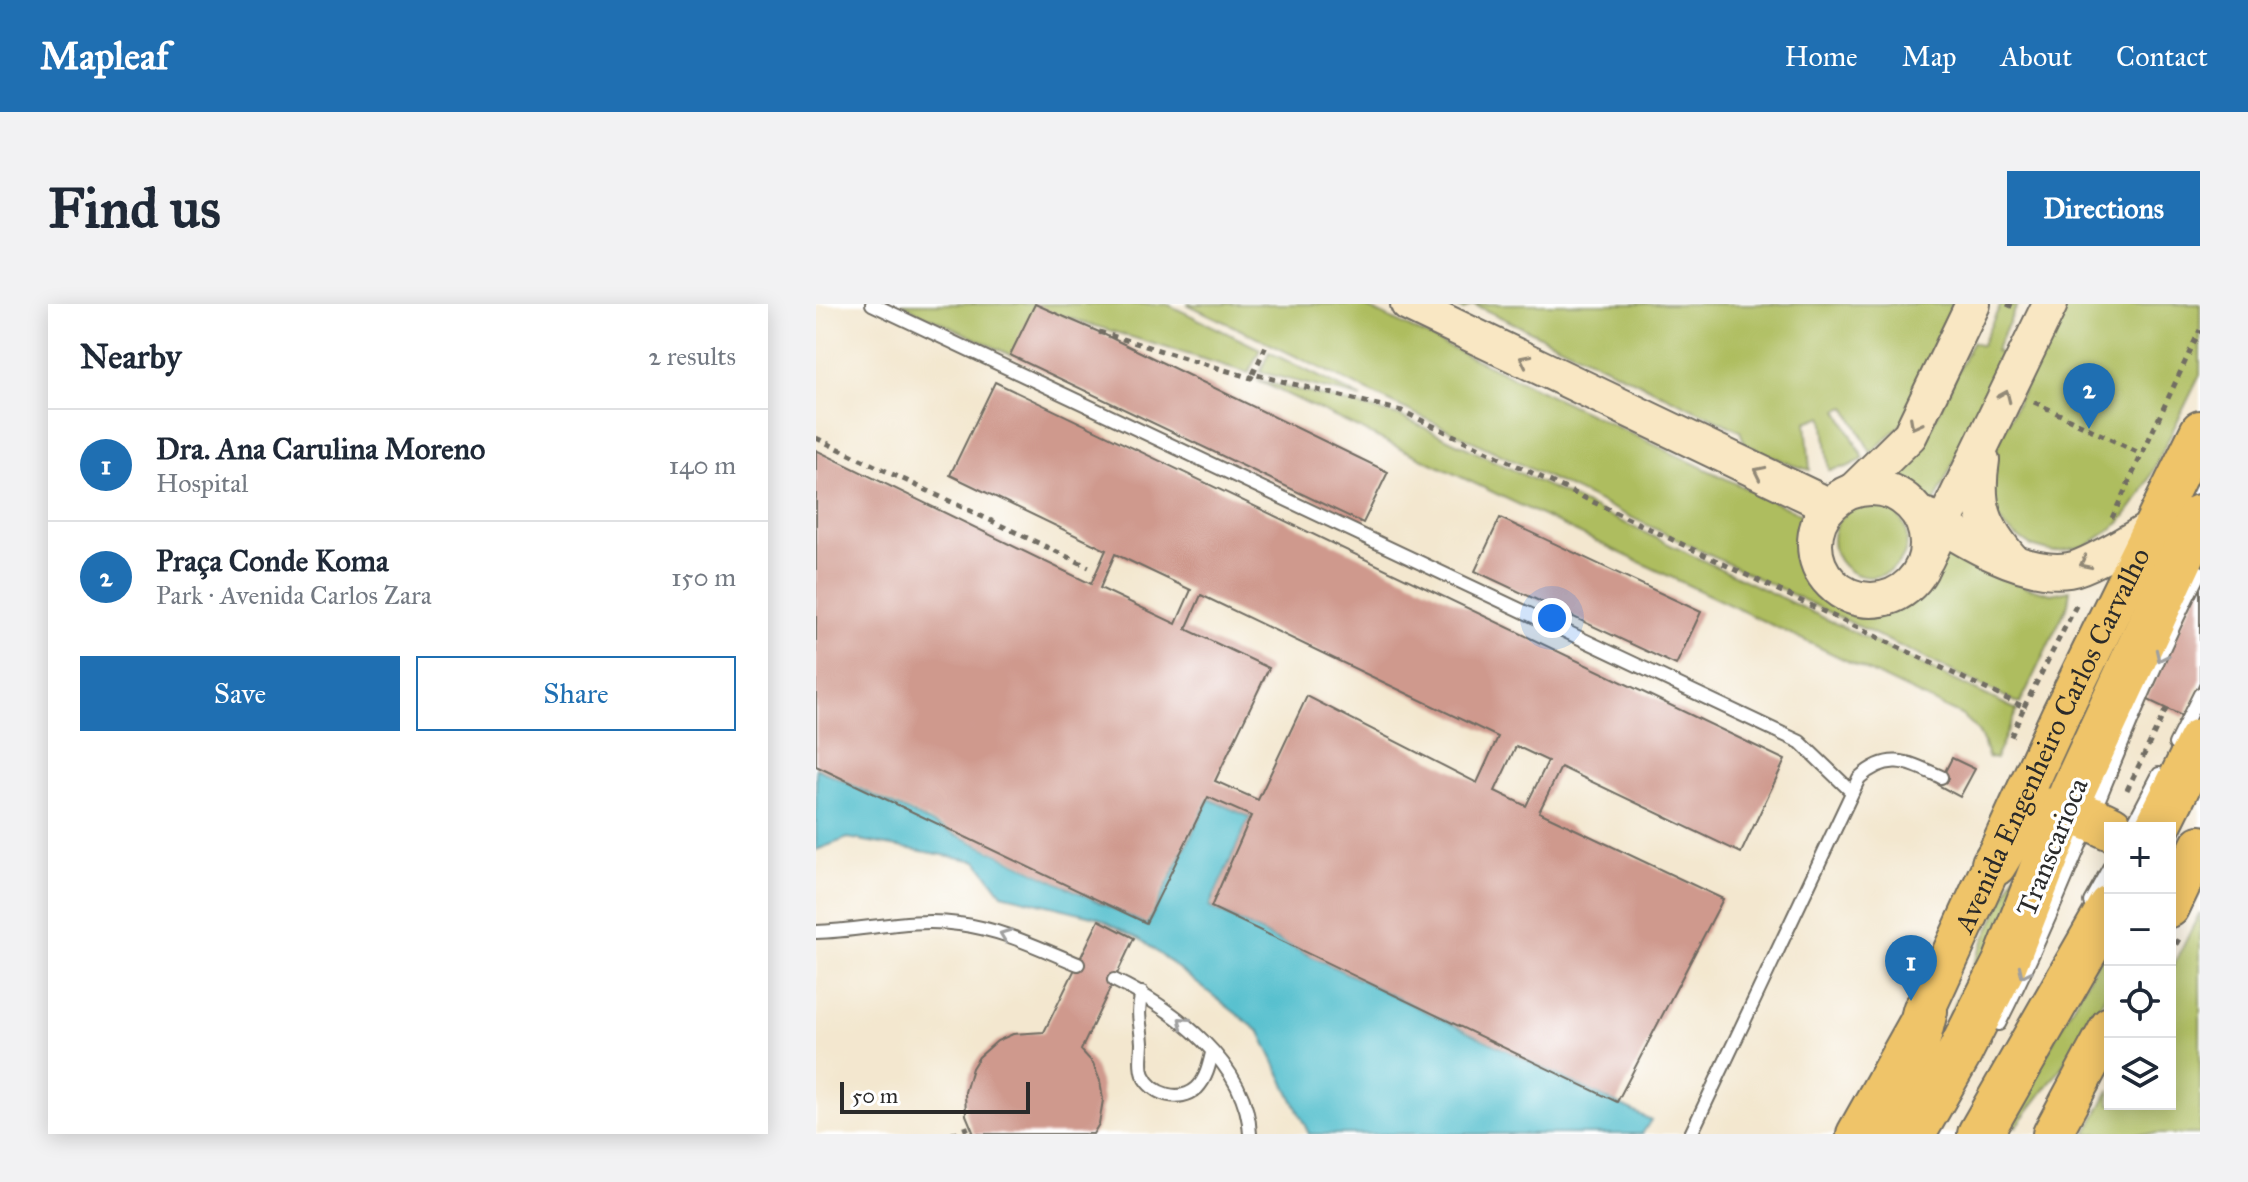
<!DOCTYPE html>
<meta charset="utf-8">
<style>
:root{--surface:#fff;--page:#f2f2f3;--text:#1f2937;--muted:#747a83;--line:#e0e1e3;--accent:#1f6fb2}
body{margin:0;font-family:"IM FELL Great Primer",serif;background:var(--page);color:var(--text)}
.controls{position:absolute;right:24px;bottom:24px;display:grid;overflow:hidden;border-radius:0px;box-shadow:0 4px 20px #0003}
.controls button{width:72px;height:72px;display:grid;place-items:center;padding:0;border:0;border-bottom:2px solid var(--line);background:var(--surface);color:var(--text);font:40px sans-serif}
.scale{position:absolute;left:24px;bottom:20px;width:190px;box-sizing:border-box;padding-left:8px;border:4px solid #2b2b2b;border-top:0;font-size:22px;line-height:28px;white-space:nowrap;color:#2b2b2b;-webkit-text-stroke:6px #fff;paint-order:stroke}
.you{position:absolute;left:736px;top:314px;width:28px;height:28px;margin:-20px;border:6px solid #fff;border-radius:50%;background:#1a73e8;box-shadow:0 0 0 12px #1a73e833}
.badge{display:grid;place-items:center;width:52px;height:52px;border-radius:50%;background:var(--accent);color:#fff;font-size:26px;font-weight:700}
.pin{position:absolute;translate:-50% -66px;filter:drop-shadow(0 2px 4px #0008)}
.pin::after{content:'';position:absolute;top:42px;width:28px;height:24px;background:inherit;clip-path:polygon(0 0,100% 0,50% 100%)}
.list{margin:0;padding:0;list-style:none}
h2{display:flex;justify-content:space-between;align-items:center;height:104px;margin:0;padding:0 32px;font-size:34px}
h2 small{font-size:26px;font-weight:400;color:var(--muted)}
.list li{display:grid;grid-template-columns:52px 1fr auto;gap:24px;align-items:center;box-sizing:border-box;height:112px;padding:0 32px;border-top:2px solid var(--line)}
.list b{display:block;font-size:30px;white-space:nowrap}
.list p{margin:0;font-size:26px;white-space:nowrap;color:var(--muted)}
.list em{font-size:26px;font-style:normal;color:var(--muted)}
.actions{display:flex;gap:16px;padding:24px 32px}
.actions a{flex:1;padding:18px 0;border:2px solid var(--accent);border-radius:0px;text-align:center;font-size:28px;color:var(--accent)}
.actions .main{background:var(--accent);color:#fff}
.icon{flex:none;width:44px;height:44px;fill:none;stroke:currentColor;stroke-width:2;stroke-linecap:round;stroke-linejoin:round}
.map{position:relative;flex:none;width:1384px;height:830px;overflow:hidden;border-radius:0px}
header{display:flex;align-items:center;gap:48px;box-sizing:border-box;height:112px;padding:0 40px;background:var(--accent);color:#fff}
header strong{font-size:38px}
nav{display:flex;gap:44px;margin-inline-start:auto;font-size:28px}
.intro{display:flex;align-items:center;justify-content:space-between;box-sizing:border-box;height:192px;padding:0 48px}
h1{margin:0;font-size:56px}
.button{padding:20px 36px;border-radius:0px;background:var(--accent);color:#fff;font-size:28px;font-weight:700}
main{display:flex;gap:48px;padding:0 48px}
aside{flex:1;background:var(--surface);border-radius:0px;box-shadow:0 4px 20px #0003}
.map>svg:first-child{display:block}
</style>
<header>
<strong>Mapleaf</strong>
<nav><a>Home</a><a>Map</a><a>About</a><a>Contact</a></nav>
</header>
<div class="intro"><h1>Find us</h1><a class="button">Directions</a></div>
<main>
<aside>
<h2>Nearby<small>2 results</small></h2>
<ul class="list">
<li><span class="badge">1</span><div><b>Dra. Ana Carulina Moreno</b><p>Hospital</p></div><em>140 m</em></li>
<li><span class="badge">2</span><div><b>Praça Conde Koma</b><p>Park · Avenida Carlos Zara</p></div><em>150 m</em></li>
</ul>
<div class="actions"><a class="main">Save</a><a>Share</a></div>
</aside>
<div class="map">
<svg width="1384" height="830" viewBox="0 0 1384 830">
<rect width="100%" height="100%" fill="#fff"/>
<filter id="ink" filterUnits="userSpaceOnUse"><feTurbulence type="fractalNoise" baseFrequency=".0125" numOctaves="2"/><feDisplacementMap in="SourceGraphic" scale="16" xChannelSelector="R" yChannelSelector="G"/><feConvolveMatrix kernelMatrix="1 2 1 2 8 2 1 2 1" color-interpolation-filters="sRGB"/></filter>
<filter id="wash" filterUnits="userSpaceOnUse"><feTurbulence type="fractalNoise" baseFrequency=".006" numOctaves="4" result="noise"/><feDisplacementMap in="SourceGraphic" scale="32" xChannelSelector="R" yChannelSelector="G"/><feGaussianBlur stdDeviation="1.8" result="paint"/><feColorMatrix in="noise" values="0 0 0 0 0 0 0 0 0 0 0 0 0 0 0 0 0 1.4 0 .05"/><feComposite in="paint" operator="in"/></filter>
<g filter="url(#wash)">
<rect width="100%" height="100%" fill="#f3e7cf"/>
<g fill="#aebd5f" stroke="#6c7445" stroke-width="2">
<path d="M85,0H351L444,45L433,69L247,12L195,51Z"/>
<path d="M371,0H544L994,215C987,260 1000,315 1056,313C1072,312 1089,304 1101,294C1114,281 1123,262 1132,247L1211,283L1235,290L1254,286L1252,300L1204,400Z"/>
<path d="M635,0H1145L1090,116L1055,149L1030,103L1022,106L1048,155L1031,163L1013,166L1007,112L990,118L994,166L976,161L929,140L924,127L657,0L647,6Z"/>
<path d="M1185,0H1202L1179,47L1188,51L1114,208L1110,195L1073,173L1105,145L1156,38L1165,42Z"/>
<path d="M1249,0H1384V71L1325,191L1304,219L1271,242L1237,248L1215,242L1189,224L1178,208L1172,160Z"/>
<path d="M453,48L546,94L444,68Z"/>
<path d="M441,76L584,112L1201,406L1179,455L1172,453C1167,434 1162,423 1145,411Z"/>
<circle cx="1054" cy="236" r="37"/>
<path d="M1209,548L1220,551L1083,821Z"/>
<path d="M1384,608V830H1270L1294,785V800H1354V669Z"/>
<path d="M1294,636C1294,649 1296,662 1294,674C1289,713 1225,790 1200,823L1192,818Z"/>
</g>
<path fill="#54bfce" stroke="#40757c" stroke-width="2" d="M0,464L331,621L393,495L434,513L393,603L835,816L826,830H493L444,728L324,635L281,613L186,590L161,557L32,534L0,546Z"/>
<g id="blocks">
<g fill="#cf998d" fill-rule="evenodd">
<path d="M219,0L283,28L572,168L547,219L194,51Z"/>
<path d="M179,78L969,456L925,549L745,463L723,508L907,595L801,798L395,603L435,512L392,493L330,619L0,462V146L275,280L290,246L134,171ZM299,250L375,286L360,320L284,284ZM385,291L682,433L661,479L491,392L442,496L399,477L453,364L370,325ZM700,442L732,457L710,502L679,487Z"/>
<path d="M684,214L885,308L860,361L659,267Z"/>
<path d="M1384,282V378L1368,413L1330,395Z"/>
<path d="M1136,454L1159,465L1144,493L1122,481Z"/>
<path d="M283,616L318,634L265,746L277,759L284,777L287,796L283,820L277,830H158L150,811L149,788L156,764L163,753L181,737L197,730L228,728Z"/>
</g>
</g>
</g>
<g filter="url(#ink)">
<use href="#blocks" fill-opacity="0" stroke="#716d64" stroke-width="2"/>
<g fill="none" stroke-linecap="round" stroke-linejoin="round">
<defs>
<g id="lane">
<path d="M56,0L984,438L1036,488"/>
<path d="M1359,440L1384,390"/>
<path d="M1315,524L1343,470"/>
<path d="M1274,598L1294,562"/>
<path d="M0,628C48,627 95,613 143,620C185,625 223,644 262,660"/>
<path d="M298,676C357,704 431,759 434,830"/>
<path d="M326,689C320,712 325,718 326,739C326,750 323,761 327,771C336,791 364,799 381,784C390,775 393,762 396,749"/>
<path d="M1183,720C1258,573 1309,415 1384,268"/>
<path d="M875,830L1043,474C1073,447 1092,458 1125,473"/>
</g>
<g id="secondary">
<path d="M592,0L1014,202"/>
<path d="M1166,156C1159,201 1167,223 1197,257"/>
<circle cx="1055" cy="240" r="56"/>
<path d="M1038,186L1094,131L1157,0"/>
<path d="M1111,212C1148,236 1208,273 1253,266C1273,263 1316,235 1336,224"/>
<path d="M1110,256L1234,0"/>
</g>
<g id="primary">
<path d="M1354,604L1384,541"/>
<path id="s1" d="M1040,830L1109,707L1245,410L1384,126"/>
<path d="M1236,830L1294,722"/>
</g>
<g id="highway">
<path d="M1341,524L1384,437"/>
<path d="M1178,560C1187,546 1195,530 1206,518C1230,495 1270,511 1295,524"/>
<path d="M1067,830L1101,739L1109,707"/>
<path d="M1097,830L1143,750L1189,659L1256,488L1384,213"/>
<path d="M1164,830L1294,603"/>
</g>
</defs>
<use href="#lane" stroke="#716d64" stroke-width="16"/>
<use href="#secondary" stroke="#716d64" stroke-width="38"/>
<use href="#primary" stroke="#716d64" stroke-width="42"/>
<use href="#highway" stroke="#716d64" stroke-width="48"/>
<g stroke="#716d64" stroke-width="5" stroke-dasharray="6 6" stroke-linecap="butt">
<path d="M1191,0L1200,4"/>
<path d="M283,28L435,74L437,70L586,107L1208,403L1193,437"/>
<path d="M437,70L450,42"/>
<path d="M1218,98L1325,150"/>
<path d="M0,134L273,263"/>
<path d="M1296,214L1384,26"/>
<path d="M1208,403L1262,298"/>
<path d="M1311,486L1350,405"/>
<path d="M1354,651L1364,633"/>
<path d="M136,830L154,823"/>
</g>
<use href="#lane" stroke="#fff" stroke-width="12"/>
<use href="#secondary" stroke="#f9e7c3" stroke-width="34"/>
<use href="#primary" stroke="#efc469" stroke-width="38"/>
<use href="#highway" stroke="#efc469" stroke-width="44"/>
</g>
<defs><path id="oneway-chevron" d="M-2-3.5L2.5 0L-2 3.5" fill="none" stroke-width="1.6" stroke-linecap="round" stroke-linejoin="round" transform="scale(2)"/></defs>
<g stroke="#928977">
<use href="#oneway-chevron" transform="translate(709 56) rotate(-154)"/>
<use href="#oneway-chevron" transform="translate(1189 92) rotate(-66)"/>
<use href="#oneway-chevron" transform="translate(1099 120) rotate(118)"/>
<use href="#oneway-chevron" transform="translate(943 168) rotate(-154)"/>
<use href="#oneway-chevron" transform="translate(1269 259) rotate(154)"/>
</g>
<g stroke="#a0a0a0">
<use href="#oneway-chevron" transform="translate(1345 352) rotate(115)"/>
<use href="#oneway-chevron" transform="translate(189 631) rotate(-159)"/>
<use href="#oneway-chevron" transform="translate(1208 668) rotate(115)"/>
<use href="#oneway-chevron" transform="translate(367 718) rotate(-139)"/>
</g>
</g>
<g text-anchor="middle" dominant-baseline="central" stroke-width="7" stroke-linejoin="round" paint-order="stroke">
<g font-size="28" fill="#2b2b2b" stroke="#fff">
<text stroke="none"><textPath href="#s1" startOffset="440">Avenida Engenheiro Carlos Carvalho</textPath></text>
<text transform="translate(1236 543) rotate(-68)">Transcarioca</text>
</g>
</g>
</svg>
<div class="controls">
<button>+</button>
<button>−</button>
<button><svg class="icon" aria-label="locate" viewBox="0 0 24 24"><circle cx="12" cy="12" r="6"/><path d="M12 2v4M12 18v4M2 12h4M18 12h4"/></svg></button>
<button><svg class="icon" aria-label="layers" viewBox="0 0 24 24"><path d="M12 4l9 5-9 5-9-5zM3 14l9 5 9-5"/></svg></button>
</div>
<div class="scale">50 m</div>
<div class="you"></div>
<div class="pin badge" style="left:1095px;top:697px">1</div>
<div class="pin badge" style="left:1273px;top:125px">2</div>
</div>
</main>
